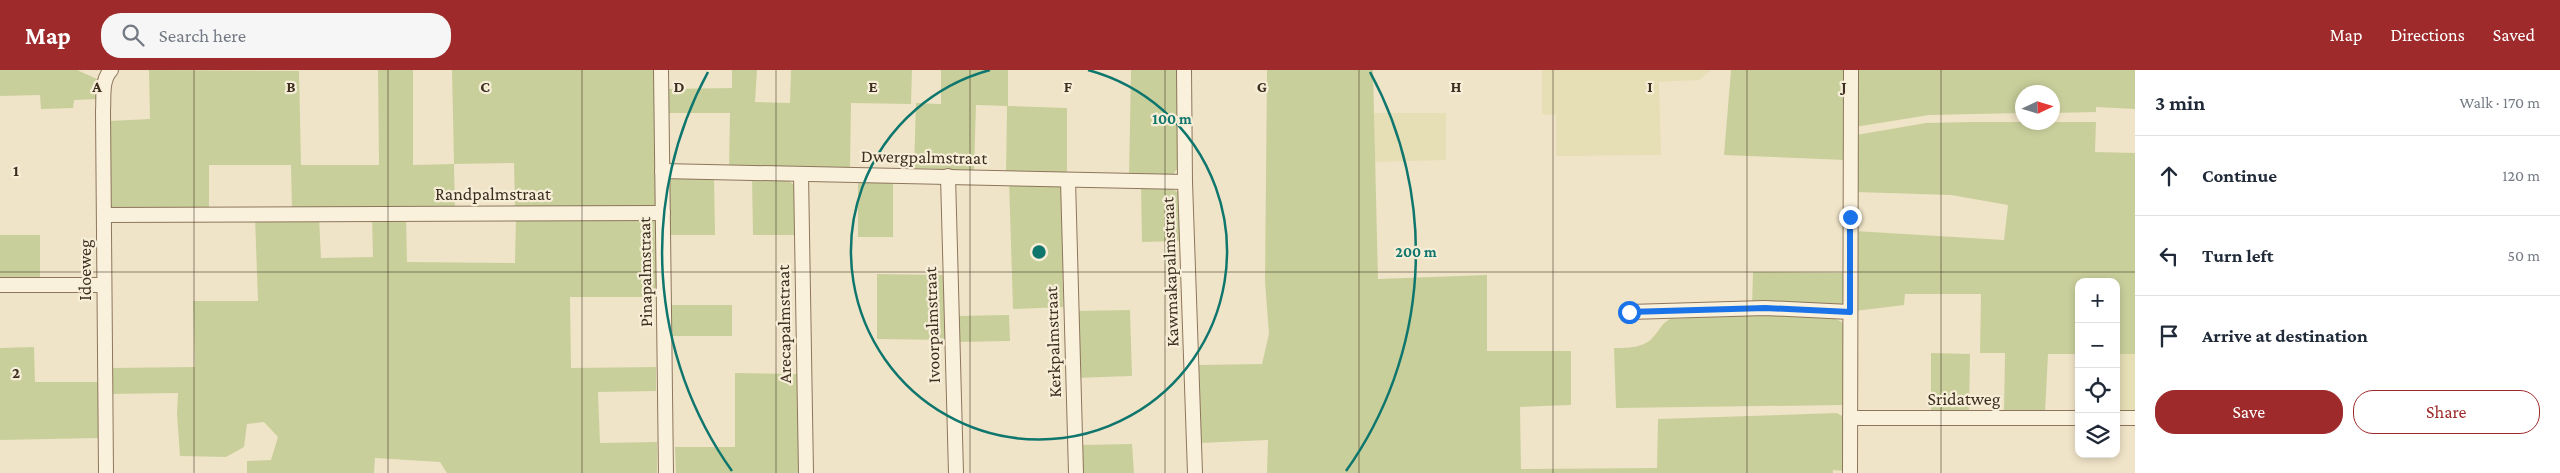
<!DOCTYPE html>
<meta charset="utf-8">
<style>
:root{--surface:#fff;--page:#f6f6f7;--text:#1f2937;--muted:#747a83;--line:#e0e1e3;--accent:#9e2a2b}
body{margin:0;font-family:"Crimson Pro",serif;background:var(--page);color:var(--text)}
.controls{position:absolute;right:15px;bottom:15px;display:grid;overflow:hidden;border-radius:10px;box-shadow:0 2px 8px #0003}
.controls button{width:45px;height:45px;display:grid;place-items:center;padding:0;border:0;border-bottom:1px solid var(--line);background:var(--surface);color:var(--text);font:25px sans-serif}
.compass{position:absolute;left:2015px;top:15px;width:45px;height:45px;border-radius:50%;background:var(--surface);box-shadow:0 2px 8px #0003;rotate:86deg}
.stop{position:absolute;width:15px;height:15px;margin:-11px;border:4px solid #1a73e8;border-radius:50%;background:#fff}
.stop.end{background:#1a73e8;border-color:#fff;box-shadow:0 1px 5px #0008}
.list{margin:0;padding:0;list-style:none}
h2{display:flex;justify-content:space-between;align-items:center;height:65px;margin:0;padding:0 20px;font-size:21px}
h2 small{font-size:16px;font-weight:400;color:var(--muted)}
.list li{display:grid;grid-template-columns:32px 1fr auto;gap:15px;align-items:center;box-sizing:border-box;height:80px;padding:0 20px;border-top:1px solid var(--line)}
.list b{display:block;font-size:19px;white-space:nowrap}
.list em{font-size:16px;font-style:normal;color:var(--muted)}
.actions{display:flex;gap:10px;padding:15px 20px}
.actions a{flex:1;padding:11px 0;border:1px solid var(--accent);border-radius:20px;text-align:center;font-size:18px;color:var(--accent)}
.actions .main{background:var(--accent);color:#fff}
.icon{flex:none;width:28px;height:28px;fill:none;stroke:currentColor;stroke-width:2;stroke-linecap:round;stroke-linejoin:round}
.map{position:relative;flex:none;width:2135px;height:403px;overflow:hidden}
header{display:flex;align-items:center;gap:30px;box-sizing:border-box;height:70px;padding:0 25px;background:var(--accent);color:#fff}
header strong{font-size:24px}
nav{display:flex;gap:28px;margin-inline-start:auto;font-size:18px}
.search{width:350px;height:45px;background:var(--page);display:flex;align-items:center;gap:12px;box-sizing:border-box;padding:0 18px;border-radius:20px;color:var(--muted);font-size:19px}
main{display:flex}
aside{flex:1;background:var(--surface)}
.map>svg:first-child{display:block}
</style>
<header>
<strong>Map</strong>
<div class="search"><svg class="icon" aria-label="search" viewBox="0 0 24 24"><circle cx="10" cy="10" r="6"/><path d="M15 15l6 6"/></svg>Search here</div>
<nav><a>Map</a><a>Directions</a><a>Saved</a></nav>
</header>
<main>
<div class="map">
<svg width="2135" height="403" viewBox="0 0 2135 403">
<rect width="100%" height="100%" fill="#f0e4c8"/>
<g fill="#e6deb5">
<path d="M1542,0H1711L1699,10L1659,12L1661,85L1556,86V45L1542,44Z"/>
<path d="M1374,43H1446V90L1375,92Z"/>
<path d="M2078,284L2079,344H2074Z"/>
<rect x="2116" y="284" width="19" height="60"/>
</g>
<g fill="#c9cf9b">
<path d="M0,0H77L97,9L100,15L98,29L74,30L73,38L41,39L40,25L0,26Z"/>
<path d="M149,0L299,1L301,95H379L378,0H413V95L454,94L452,0H655V140L515,139L514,93L454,94L455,140H292L291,95H209V140L113,141L109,136V51L150,49Z"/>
<path d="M732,0H757L755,32L790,33L791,0H912L911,34L851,33L850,99L729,98L730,43H667L666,19L732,18Z"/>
<path d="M941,0H1008V36L1067,38V106L1006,103L1007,36L976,35L974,100L914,98L916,33L941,34Z"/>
<path d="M1131,0H1180V94L1173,105H1129Z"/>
<path d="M1267,0H1373L1378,209L1487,205V281H1571V335L1520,337L1521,399L1657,398L1658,349L1837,343L1842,346L1844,353V401L1833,400V403H1267L1268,370L1200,373L1199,295L1262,294L1269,264L1265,212Z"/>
<path d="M1731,0H1845V90L1724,85Z"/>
<path d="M1855,0H2135V39L2096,37V42L2053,43L2052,22H2022V43L1929,45L1855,57Z"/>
<path d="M1970,52H2096L2095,82L2135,83V284H2116V212H2079V284H2048L2045,343H2004L2005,283H1980L1981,224H1905L1904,235L1855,241V161L2004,170L2008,135L1951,125L1855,122L1856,65L1926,53Z"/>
<path d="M714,106L715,165H668V112L672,107Z"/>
<path d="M752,107C768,108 788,104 797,119V165H753Z"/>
<rect x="858" y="108" width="35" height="59"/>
<path d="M1009,111L1059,116L1062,120L1063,237L1013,239Z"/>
<path d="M1141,116C1156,117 1173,114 1182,127V171L1142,172Z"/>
<path d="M319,146L321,188L373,187L372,146H406L407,192L515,193L516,147L655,146L657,227H570L571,298L656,297V321L598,322L600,373L657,372V403H447L440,392L375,388L374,403H247V391L271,390L278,367L264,352L247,354L244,377L226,387L180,386L177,344L178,323L110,324L109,298L195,297L193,231H258L255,147Z"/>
<path d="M0,165H40V210L0,209Z"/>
<path d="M1753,202L1844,203V239L1752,236Z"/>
<path d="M877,204L944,205L946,270L877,269Z"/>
<path d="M670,235H732V266H671Z"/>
<path d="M1130,240L1132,306L1075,308L1074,241Z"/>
<path d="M1009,245L1010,271L958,272V246Z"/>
<path d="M1745,245C1769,245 1828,239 1844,254L1845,335L1616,338L1614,278C1627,278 1645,278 1653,267C1659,261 1662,253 1670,249Z"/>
<path d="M34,277L35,312H99V368L0,370V278Z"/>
<path d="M1931,283L1970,284L1969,344L1931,343Z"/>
<path d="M735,303L798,304L800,403H676L675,377H735Z"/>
<path d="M1132,374L1134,403H1080L1079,375Z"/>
</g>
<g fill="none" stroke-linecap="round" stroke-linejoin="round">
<defs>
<g id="street">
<path d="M661,0L666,403"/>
<path d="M1184,0L1185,112L1195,403"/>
<path d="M662,101L1185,112"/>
<path d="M801,104L806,403"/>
<path d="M948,106L956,403"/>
<path d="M1068,110L1076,403"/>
<path d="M104,145L663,143"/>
<path d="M0,215H104"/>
<path d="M1629,242L1765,238L1850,242"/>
<path d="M1850,348H2079"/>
<path d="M2116,348H2135"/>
<path d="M106,403L103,41C104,28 101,10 111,0"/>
<path d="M1850,403L1851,0"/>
</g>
</defs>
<use href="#street" stroke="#8d765c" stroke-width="16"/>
<use href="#street" stroke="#faf1dc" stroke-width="14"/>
</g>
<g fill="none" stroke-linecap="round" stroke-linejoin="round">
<path stroke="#1a73e8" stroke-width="6" d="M1629,242L1765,238L1850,242V147"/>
</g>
<path fill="none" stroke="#3d2e20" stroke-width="1" stroke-opacity="0.55" d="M194,0V403M388,0V403M582,0V403M776,0V403M970,0V403M1165,0V403M1359,0V403M1553,0V403M1747,0V403M1941,0V403M0,202H2135"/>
<g fill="none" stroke="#0f766e" stroke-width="2.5">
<path d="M1088 0A188 188 0 1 1 990 0"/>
<path d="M732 401A377 377 0 0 1 708 2M1370 2A377 377 0 0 1 1346 401"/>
</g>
<g text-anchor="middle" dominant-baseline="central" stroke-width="4.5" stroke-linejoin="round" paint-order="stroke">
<g font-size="18" fill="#3d2e20" stroke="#f7eed8">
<text transform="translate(924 87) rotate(1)">Dwergpalmstraat</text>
<text x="493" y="124">Randpalmstraat</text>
<text transform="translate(85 200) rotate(-90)">Idoeweg</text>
<text transform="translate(645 202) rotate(-91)">Pinapalmstraat</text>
<text transform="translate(1170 202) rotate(-92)">Kawmakapalmstraat</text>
<text transform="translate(784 254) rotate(-91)">Arecapalmstraat</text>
<text transform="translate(932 255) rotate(-92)">Ivoorpalmstraat</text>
<text transform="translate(1053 272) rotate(-92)">Kerkpalmstraat</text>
<text x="1964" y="329">Sridatweg</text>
</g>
</g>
<g font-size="16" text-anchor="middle" font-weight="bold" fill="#3d2e20" stroke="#f7eed8" stroke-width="4.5" stroke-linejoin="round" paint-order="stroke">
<text x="97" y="22">A</text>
<text x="291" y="22">B</text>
<text x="485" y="22">C</text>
<text x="679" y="22">D</text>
<text x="873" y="22">E</text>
<text x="1068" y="22">F</text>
<text x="1262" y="22">G</text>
<text x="1456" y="22">H</text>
<text x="1650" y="22">I</text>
<text x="1844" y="22">J</text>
<text x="16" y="106">1</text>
<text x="16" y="308">2</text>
</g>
<circle cx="1039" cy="182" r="8" fill="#0f766e" stroke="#f7eed8" stroke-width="2.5"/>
<g font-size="15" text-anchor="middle" font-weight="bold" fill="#0f766e" stroke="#f7eed8" stroke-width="4.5" stroke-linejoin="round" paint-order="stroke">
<text x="1172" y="54">100 m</text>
<text x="1416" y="187">200 m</text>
</g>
</svg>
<div class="controls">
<button>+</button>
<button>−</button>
<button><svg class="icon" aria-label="locate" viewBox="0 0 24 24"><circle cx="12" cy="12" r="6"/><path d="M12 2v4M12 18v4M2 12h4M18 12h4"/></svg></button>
<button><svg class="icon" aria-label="layers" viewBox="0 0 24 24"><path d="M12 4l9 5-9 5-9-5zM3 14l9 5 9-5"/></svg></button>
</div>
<svg class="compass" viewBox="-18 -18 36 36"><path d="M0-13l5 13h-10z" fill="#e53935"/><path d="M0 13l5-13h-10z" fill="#747a83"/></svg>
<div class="stop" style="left:1629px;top:242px"></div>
<div class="stop end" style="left:1850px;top:147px"></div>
</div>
<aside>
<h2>3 min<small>Walk · 170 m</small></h2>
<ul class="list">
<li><svg class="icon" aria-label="ahead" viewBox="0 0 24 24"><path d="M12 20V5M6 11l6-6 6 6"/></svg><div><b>Continue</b></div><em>120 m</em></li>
<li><svg class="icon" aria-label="left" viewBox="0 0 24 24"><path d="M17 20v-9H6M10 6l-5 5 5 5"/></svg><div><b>Turn left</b></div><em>50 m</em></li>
<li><svg class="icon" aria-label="arrive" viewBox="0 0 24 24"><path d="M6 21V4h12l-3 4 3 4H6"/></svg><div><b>Arrive at destination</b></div></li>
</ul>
<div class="actions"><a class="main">Save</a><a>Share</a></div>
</aside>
</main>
